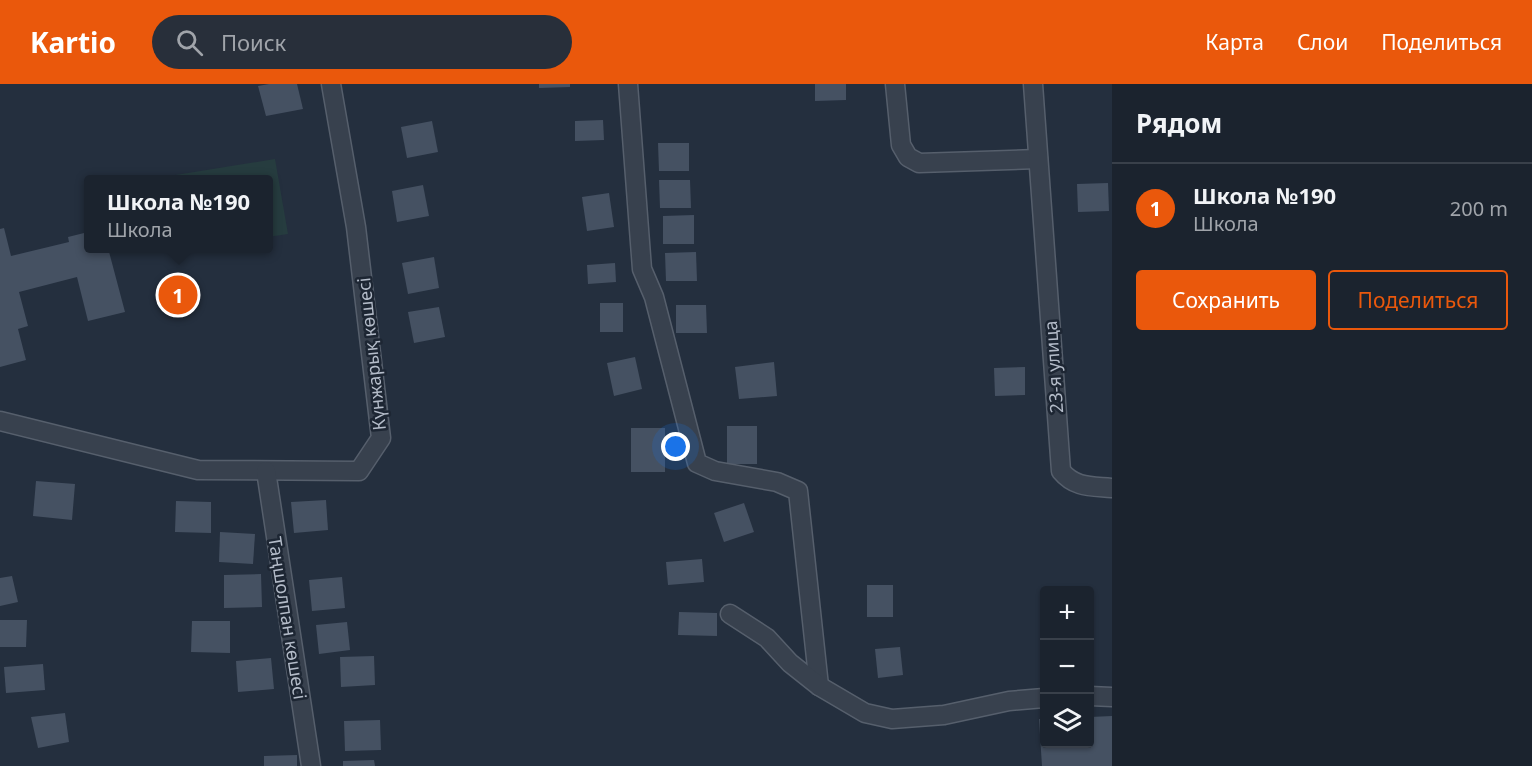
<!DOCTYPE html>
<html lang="ru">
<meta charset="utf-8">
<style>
:root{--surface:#1b232e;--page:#282f3a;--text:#f1f3f6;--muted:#a0a4aa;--line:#39404a;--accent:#ea580c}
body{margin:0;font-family:"Noto Sans",sans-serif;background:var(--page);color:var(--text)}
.controls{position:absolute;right:18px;bottom:18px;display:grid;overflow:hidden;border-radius:6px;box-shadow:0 2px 4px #0004}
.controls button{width:54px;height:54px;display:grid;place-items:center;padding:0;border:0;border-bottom:2px solid var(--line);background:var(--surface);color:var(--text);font:30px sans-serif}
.you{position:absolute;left:676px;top:363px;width:21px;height:21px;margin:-15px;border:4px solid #fff;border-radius:50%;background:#1a73e8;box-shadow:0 0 0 9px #1a73e833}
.badge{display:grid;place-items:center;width:39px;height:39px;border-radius:50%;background:var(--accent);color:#fff;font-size:20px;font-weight:700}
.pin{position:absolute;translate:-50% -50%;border:3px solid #fff;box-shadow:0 2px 6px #0006}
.popup{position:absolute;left:84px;top:91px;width:189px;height:78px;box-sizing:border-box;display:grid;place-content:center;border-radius:6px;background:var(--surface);filter:drop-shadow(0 2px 4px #0005);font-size:20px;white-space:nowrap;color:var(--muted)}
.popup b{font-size:22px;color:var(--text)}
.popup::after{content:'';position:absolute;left:50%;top:100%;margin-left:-12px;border:12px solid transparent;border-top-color:var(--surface)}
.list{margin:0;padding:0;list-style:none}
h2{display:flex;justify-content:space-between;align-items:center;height:78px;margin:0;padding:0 24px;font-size:26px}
h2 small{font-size:20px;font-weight:400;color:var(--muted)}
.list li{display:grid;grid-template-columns:39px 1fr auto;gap:18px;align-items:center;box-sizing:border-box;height:90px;padding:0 24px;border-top:2px solid var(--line)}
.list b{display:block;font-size:22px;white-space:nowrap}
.list p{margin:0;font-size:20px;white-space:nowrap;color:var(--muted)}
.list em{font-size:20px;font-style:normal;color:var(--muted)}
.actions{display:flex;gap:12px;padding:18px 24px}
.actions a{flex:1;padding:14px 0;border:2px solid var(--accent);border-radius:6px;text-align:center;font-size:21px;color:var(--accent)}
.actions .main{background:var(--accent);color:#fff}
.icon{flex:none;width:33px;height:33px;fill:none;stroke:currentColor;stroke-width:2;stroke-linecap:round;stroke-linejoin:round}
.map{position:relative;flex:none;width:1112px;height:682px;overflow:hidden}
header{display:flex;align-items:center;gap:36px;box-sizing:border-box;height:84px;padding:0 30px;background:var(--accent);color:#fff}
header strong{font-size:28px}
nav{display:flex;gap:33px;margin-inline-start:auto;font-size:21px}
.search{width:420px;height:54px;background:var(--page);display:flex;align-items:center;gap:15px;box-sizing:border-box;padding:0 21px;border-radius:33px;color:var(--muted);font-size:22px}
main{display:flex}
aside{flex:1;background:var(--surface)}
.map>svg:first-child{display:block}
</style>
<header>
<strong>Kartio</strong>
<div class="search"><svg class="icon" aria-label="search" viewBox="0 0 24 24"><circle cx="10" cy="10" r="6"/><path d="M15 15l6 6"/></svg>Поиск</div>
<nav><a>Карта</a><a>Слои</a><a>Поделиться</a></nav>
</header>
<main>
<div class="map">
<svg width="1112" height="682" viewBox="0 0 1112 682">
<rect width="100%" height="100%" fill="#242f3e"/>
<path fill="#263c3f" d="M275,75L288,150L268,153V95H151Z"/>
<g fill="#455162">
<path d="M269,0H297L303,25L266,32L258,2Z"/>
<path d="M539,0H570V3L539,4Z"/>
<path d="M815,0H846V16L815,17Z"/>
<path d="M603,36L604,56L575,57V37Z"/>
<path d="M432,37L438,68L407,74L401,43Z"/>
<path d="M658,59H689V87H659Z"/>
<path d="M659,96H690L691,124H660Z"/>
<path d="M1108,99L1109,127L1078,128L1077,100Z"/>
<path d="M423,101L429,132L397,138L392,107Z"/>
<path d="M609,109L614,143L587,147L582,113Z"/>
<path d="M694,131V160H663V132Z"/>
<path d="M4,144L11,172L69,158L68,153L88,148V164H108L125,228L88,237L77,193L19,208L28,242L18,245L26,276L0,283V145Z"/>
<path d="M696,168L697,197H666L665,169Z"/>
<path d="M434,173L439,204L408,210L402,179Z"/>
<path d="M615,179L616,198L588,200L587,181Z"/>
<rect x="600" y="219" width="23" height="29"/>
<path d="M676,221H706L707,249H676Z"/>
<path d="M439,223L445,253L414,259L408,228Z"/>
<path d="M635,273L642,305L614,312L607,279Z"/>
<path d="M774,278L777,312L739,315L735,283Z"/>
<path d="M1025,283V311L995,312L994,284Z"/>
<rect x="727" y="342" width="30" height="38"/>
<rect x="631" y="344" width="34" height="44"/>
<path d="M36,397L75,400L72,436L33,432Z"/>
<path d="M326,416L328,446L294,449L291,418Z"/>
<path d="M176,417L211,418V449L175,448Z"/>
<path d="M744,419L754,448L724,458L714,429Z"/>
<path d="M220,448L255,450L253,480L219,478Z"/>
<path d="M702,475L704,498L668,501L666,478Z"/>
<path d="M261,490L262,523L224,524V491Z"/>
<path d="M12,492L18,518L0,522V494Z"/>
<path d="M342,493L345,524L312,527L309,496Z"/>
<rect x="867" y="501" width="26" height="32"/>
<path d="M679,528L717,529V552L678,551Z"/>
<path d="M0,536H27L26,563H0Z"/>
<path d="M192,537H230V569L191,568Z"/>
<path d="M347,538L350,566L319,570L316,541Z"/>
<path d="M900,563L903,591L878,594L875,565Z"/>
<path d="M374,572L375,601L341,603L340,573Z"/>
<path d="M271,574L274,605L238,608L236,577Z"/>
<path d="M43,580L45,606L6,609L4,583Z"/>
<path d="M65,629L69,658L38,664L31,633Z"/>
<path d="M1112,632V682H1042L1039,635H1044V660H1090V633Z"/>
<path d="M380,636L381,666L345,667L344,637Z"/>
<path d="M297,671V682H264V672Z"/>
<path d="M374,676L375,682H343V677Z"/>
</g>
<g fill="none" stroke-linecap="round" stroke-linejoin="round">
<defs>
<g id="minor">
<path d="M628,0L642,185L654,213L697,379L715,387L777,398L798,407L819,602"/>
<path d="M895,0L901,61L908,73L919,79L1038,75"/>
<path d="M1033,0L1061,387C1075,404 1091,402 1112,404"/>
<path d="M0,337L198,386L359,387L381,354L356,143L331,0"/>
<path d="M266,387L311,682"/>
<path d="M730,530L767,554L790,579L819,602L865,629L892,635L944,631L1009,617L1044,614"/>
<path d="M1090,612L1112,613"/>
</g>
</defs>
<use href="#minor" stroke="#565f6c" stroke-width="21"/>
<use href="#minor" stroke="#38414e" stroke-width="18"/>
</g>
<g text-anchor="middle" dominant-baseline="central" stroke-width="5" stroke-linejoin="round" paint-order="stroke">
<g font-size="18" fill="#b4bcc9" stroke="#1d2633">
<text transform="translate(371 270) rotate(-96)">Күнжарық көшесі</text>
<text transform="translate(1053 283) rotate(-94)">23-я улица</text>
<text transform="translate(288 534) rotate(81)">Таңшолпан көшесі</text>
</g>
</g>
</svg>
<div class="controls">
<button>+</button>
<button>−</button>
<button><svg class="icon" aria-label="layers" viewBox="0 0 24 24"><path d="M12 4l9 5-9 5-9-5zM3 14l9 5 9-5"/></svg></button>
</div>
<div class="you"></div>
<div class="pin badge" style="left:178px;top:211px">1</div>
<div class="popup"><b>Школа №190</b>Школа</div>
</div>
<aside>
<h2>Рядом<small></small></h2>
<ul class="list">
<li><span class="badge">1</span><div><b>Школа №190</b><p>Школа</p></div><em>200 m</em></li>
</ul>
<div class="actions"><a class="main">Сохранить</a><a>Поделиться</a></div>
</aside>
</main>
